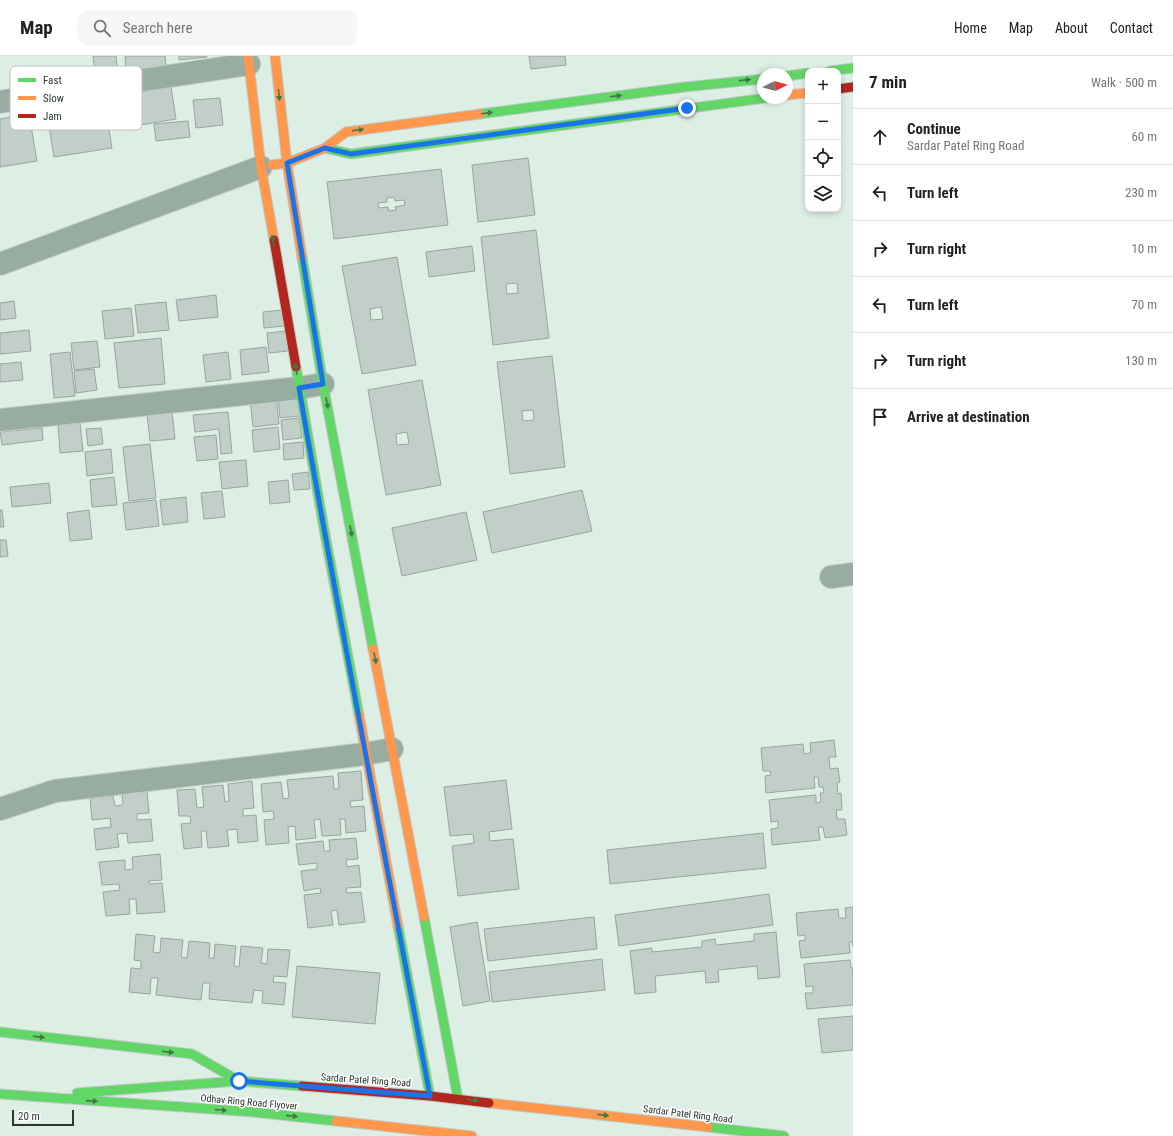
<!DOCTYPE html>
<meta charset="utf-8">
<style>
:root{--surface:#fff;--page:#f6f6f6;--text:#222;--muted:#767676;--line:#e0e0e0}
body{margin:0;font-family:"Roboto Condensed",sans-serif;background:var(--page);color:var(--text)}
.controls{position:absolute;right:12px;top:12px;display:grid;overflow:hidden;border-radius:8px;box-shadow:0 2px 6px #0003}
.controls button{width:36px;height:36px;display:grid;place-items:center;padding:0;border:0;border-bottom:1px solid var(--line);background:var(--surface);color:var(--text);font:20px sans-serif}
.compass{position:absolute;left:757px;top:12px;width:36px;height:36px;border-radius:50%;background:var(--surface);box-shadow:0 2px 6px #0003;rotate:84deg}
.scale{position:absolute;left:12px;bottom:10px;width:62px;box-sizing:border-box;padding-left:4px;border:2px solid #2b3731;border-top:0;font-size:11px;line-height:14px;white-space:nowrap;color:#2b3731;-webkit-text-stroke:3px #fff;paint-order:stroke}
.stop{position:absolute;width:12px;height:12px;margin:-9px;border:3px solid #1a73e8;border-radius:50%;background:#fff}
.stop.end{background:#1a73e8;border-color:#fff;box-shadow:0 1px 4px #0008}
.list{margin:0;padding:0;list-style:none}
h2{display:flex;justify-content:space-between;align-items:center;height:52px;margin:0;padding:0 16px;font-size:17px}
h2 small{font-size:13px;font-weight:400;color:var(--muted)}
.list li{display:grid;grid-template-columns:26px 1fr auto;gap:12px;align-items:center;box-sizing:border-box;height:56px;padding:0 16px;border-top:1px solid var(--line)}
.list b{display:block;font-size:15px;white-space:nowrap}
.list p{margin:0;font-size:13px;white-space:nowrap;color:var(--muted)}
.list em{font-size:13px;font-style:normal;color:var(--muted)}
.icon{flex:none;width:22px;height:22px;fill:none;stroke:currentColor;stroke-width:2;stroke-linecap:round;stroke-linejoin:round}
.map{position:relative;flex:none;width:853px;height:1080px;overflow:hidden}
header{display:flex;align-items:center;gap:24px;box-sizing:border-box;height:56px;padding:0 20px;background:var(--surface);border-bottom:1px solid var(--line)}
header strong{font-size:19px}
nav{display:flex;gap:22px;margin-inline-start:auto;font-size:14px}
.search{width:280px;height:36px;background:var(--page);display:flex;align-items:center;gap:10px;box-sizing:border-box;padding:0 14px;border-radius:12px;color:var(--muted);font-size:15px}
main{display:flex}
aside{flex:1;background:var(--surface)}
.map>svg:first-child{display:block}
</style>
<header>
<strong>Map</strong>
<div class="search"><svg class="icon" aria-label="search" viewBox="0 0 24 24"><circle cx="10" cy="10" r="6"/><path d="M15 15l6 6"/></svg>Search here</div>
<nav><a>Home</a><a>Map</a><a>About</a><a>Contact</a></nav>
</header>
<main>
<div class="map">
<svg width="853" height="1080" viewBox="0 0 853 1080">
<rect width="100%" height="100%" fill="#ddeee5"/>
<g fill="#c2cfc8" stroke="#98a59e" fill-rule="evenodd">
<path d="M93,0H116L118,18L95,21Z"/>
<path d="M125,0H165L166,11L126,15Z"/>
<path d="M179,0H207V1L179,4Z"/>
<path d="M529,0H565L566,9L531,13Z"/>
<path d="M171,31L176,63L123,72L118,40Z"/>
<path d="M104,42L112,92L54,101L46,52Z"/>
<path d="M220,42L223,69L196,72L193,44Z"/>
<path d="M29,58L37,105L0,111V63Z"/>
<path d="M188,65L190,81L156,85L154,68Z"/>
<path d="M528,102L535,159L478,166L472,109Z"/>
<path d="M441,113L448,169L334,183L327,126ZM394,141L395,145L404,144L405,149L395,151L396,154L389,155L388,151L379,152L378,147L387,146V142Z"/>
<path d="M536,174L549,282L493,289L481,181ZM517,227L518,237L507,238L506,228Z"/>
<path d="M472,190L475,215L429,221L426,196Z"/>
<path d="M397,201L416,309L362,318L342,210ZM381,251L383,263L371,264L370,253Z"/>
<path d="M216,239L218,261L179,265L176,244Z"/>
<path d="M14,245L16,262L0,264V247Z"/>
<path d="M166,246L169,274L138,277L135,249Z"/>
<path d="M131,252L134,280L105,283L102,255Z"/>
<path d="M282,254L284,270L264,272L263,256Z"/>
<path d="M29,274L31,295L0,298V277Z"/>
<path d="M286,275L288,295L269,297L267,277Z"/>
<path d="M161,282L165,328L119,332L114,287Z"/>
<path d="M97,285L100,311L74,314L71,287Z"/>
<path d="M266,291L269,316L242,319L240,294Z"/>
<path d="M70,296L75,340L54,342L50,298Z"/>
<path d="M228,296L231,323L206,326L203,299Z"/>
<path d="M552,300L565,411L510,418L497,306ZM533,354L534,364L523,365L522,355Z"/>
<path d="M21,306L23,324L0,326V308Z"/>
<path d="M94,313L97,334L76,337L74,315Z"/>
<path d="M422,324L441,429L386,439L368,334ZM407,376L409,388L397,389L396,378Z"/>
<path d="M297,338L300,360L280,362L278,340Z"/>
<path d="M276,341L279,368L253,371L250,344Z"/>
<path d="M172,355L175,383L150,385L147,358Z"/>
<path d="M228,356L232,397L221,398L219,373L195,376L193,359Z"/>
<path d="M299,362L302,382L283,384L281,364Z"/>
<path d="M80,367L83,395L60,397L58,369Z"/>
<path d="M278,371L280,393L254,396L252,374Z"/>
<path d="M42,372L43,384L2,389L0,376Z"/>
<path d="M101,372L103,388L88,390L86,373Z"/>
<path d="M216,379L218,403L197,405L194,381Z"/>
<path d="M303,386L304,402L284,404L283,388Z"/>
<path d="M150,388L156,442L129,445L123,391Z"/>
<path d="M111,393L113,417L87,420L85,396Z"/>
<path d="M246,404L248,430L222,433L219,406Z"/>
<path d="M308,416L310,433L294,434L292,418Z"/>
<path d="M114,421L117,449L92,451L90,424Z"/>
<path d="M288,424L290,446L270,448L268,426Z"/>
<path d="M49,427L51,447L12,451L10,431Z"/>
<path d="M582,434L592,475L492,497L483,456Z"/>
<path d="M222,435L225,461L204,463L201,437Z"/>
<path d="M186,441L188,466L163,469L160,444Z"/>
<path d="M156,444L159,470L126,474L123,447Z"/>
<path d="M0,454H2L4,471H0Z"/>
<path d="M89,454L92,483L70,485L67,457Z"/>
<path d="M466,456L477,504L402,520L392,472Z"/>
<path d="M0,484H6L8,500L0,501Z"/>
<path d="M834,684L836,701H829L830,713L838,712L840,726L837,727L838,738L841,737L842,754H836L837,763H845L847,779L825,782L823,771H818L820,784L772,789L771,773L778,772V765L771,766L769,744L816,739V747L821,746L820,737H824L823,731H819L818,721H814L815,732L766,737L765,720L771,719L770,715H763L761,692L803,688L804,698L811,697L810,687Z"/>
<path d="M361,715L363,744L350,745L351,751L364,750L366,775L346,777L345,763H340L341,779L322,780L320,763L314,764L316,782L296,784L295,770L288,771L289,787L266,789L264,764L274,763L273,755L263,756L261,728L281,726L283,743L289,742L287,724L333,720L334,733H339L338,717Z"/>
<path d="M506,724L512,773L489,776L490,785L513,783L519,833L458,840L452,790L474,787L473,778L450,780L444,731Z"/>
<path d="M252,725L254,752L243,753V760L256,759L258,785L238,787L237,773L227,774L229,790L208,792L206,775H201L202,791L184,793L181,768L191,767L190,760H179L177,734L195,733L197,752L204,751L202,731L223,729L225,746L229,745L228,728Z"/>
<path d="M147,735L149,757L137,758V764L151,763L153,785L128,787L127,777L117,778L119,791L96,794L94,773L111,771L110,762L92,764L90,742L113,740L115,750L123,749L122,737Z"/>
<path d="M763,777L766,812L610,828L607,794Z"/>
<path d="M356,782L358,803L346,804L347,811L359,809L361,831L346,832L347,837L361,836L365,866L339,869L337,854L331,855L333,869L308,872L304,839L321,837L320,832L304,835L301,815L317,813V807L299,809L296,788L323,785L324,795H330L329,784Z"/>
<path d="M160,798L162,824L149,825V828L162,827L165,856L137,858L136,843H129L130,858L106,860L103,836L120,834L119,828L102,829L99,806L125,804V814L133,813L132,801Z"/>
<path d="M769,838L773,869L619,890L615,859Z"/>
<path d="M853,851V891L852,886H849L850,897L801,902L799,885L805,884V879L798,880L796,857L838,853L839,862H846L845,852Z"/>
<path d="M594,861L597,893L488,905L484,873Z"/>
<path d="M477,866L490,945L463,950L450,871Z"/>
<path d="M776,876L780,921L758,923L757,910L718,914L719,926L706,927L705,915L655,920L656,936L635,938L630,895L652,892V896L702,891V885L715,883L716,889L754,885V878Z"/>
<path d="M136,878L155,880L153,896L160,897L161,882L183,884L181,901L187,902L189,885L210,887L209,902H214L215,888L236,890L234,910L239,911L241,890L263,892L261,907L267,908L268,893L290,894L287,921L274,920L273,926L286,927L284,949L262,947L263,935L254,934L252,947L209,943L210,927H203L201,944L156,939L158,922H151L150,938L129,936L131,912L141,913V905L134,904Z"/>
<path d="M602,903L605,934L492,946L489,916Z"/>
<path d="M850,904L851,912H853V949L807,953L805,937H813V930L806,931L804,908Z"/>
<path d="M297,910L380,917L375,968L292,961Z"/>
<path d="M853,960V994L822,997L818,963Z"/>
</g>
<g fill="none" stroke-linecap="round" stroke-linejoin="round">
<defs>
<g id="street">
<path d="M0,46L249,8"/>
<path d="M0,208L261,111"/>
<path d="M0,364L299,332L323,328"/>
<path d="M831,521L853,518"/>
<path d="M0,753L55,735L365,698L392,693"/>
</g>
<g id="fast">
<path d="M830,15L853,12"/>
<path d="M787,20L808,17"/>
<path d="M480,58L685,31L763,23"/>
<path d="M325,92L351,98L766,42"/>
<path d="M302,201L323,328L373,593"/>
<path d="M296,311L324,473L359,659"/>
<path d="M424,861L458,1043"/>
<path d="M398,870L430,1040"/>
<path d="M0,976L192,998L239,1025L302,1030"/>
<path d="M77,1037L239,1025"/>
<path d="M0,1038L253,1056L336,1065"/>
<path d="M708,1071L784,1080"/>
</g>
<g id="slow">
<path d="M248,0L261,111L274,184"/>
<path d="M275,0L287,107L302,201"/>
<path d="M787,39L808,37"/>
<path d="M272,109L287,107L325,92L346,76L480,58"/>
<path d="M373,593L424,861"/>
<path d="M359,659L398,870"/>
<path d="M489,1047L708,1071"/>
<path d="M336,1065L472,1080"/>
</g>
<g id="jam">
<path d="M838,33L853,31"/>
<path d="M274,184L296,311"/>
<path d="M302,1030L430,1040L489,1047"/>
</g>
</defs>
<use href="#street" stroke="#bfcbc5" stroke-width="24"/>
<use href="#fast" stroke="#bfcbc5" stroke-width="11"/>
<use href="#slow" stroke="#bfcbc5" stroke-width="11"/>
<use href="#jam" stroke="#bfcbc5" stroke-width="11"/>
<use href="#street" stroke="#97ada2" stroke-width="22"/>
<use href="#fast" stroke="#63d668" stroke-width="9"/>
<use href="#slow" stroke="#ff974d" stroke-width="9"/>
<use href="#jam" stroke="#b3261e" stroke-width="9"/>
</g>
<defs><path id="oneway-solid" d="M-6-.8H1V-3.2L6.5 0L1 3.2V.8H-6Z"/></defs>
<g fill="#417747">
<use href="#oneway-solid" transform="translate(745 24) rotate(-6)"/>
<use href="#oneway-solid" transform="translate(279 39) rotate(84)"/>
<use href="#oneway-solid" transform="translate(616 40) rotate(-7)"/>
<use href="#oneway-solid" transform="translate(487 57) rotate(-7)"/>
<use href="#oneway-solid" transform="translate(358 74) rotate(-7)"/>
<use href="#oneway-solid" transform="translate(273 185) rotate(-100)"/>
<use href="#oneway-solid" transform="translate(296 313) rotate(-100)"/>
<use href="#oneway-solid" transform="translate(327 347) rotate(79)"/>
<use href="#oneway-solid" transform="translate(351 475) rotate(79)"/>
<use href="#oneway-solid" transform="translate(375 602) rotate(79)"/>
<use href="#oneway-solid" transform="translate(39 981) rotate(7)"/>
<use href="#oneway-solid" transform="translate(168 996) rotate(7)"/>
<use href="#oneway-solid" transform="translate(473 1044) rotate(7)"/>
<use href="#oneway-solid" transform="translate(92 1045) rotate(4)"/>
<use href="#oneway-solid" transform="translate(221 1054) rotate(4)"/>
<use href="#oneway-solid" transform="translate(603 1059) rotate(7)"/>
<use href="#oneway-solid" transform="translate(292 1060) rotate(6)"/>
</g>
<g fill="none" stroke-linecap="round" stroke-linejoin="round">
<path stroke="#1a73e8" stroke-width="5" d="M239,1025L430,1040C386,804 340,569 299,332L323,328L287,107L325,92L351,98L687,52"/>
</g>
<g text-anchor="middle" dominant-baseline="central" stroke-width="3" stroke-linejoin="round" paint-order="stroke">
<g font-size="10" fill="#2b3731" stroke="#fff">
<text transform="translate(366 1024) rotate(4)">Sardar Patel Ring Road</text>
<text transform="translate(249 1046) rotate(5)">Odhav Ring Road Flyover</text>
<text transform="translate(688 1058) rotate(7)">Sardar Patel Ring Road</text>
</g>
</g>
<rect x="10" y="10" width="132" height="64" rx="6" fill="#fff" stroke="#bfc3c1" stroke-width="1"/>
<rect x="18" y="22" width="18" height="4" fill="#63d668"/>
<rect x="18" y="40" width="18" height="4" fill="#ff974d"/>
<rect x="18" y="58" width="18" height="4" fill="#b3261e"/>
<g font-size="11" fill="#2b3731">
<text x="43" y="28">Fast</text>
<text x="43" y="46">Slow</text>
<text x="43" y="64">Jam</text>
</g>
</svg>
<div class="controls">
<button>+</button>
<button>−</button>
<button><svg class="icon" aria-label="locate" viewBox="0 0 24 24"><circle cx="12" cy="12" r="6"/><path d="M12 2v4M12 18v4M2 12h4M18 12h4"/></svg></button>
<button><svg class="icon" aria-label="layers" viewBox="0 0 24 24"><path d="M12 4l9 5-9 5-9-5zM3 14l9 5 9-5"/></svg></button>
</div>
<svg class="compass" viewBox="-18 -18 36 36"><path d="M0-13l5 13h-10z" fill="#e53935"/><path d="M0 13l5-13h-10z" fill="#767676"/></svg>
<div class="scale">20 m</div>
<div class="stop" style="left:239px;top:1025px"></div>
<div class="stop end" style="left:687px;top:52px"></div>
</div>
<aside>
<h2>7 min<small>Walk · 500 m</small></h2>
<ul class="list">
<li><svg class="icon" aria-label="ahead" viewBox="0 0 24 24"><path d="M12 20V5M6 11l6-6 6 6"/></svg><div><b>Continue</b><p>Sardar Patel Ring Road</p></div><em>60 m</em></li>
<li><svg class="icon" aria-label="left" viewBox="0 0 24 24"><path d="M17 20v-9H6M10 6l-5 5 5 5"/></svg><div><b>Turn left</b></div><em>230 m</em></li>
<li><svg class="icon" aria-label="right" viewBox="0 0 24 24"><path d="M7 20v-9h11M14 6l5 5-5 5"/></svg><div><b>Turn right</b></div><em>10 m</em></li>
<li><svg class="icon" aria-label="left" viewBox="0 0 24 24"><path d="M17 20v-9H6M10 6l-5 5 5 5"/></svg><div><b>Turn left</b></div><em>70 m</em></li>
<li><svg class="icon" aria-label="right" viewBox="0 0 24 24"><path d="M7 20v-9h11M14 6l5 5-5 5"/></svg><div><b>Turn right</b></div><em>130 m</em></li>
<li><svg class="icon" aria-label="arrive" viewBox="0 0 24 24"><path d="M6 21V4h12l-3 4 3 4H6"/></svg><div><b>Arrive at destination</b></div></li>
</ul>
</aside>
</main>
